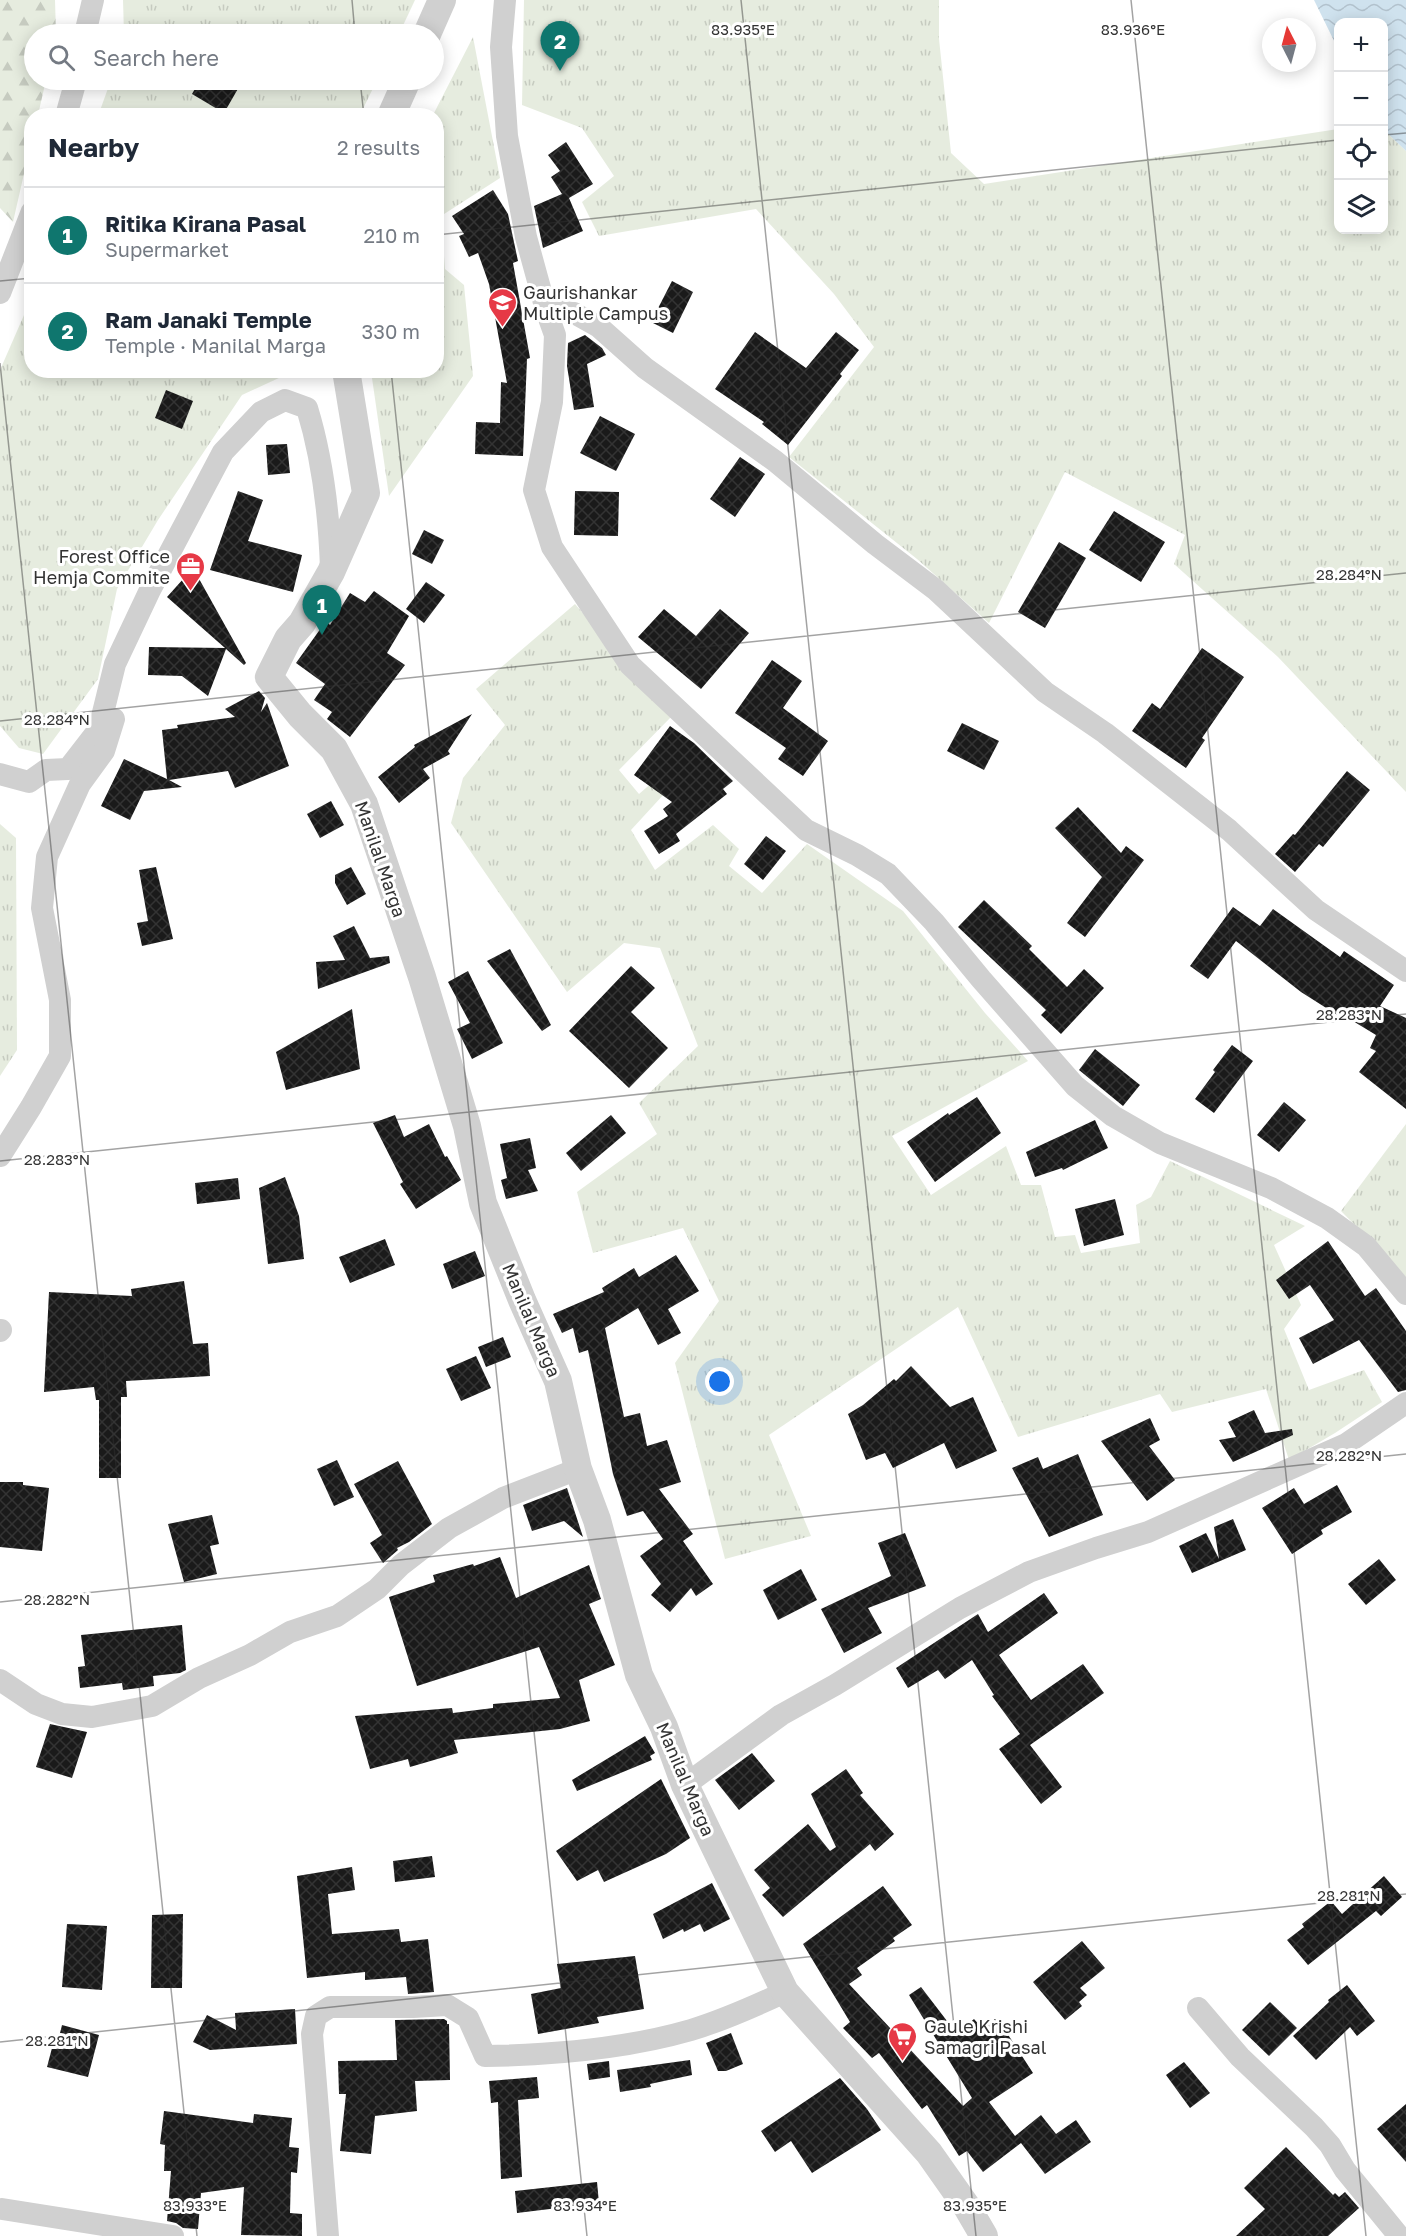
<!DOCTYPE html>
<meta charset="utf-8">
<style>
:root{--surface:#fff;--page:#f6f6f7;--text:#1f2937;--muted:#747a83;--line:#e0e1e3;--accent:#0f766e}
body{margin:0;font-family:"Golos Text",sans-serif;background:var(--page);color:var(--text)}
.controls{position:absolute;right:18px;top:18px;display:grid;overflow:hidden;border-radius:12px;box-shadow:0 3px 15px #0003}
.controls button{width:54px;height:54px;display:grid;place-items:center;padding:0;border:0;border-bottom:2px solid var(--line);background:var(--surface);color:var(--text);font:30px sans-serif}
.compass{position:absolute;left:1262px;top:18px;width:54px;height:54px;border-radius:50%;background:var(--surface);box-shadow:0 3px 15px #0003;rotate:354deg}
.you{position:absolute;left:720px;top:1382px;width:21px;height:21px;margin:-15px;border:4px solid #fff;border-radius:50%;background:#1a73e8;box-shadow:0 0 0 9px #1a73e833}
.badge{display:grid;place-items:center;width:39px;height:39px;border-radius:50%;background:var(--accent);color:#fff;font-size:20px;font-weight:700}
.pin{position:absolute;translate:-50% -50px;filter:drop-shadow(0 2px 3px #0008)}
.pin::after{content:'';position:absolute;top:32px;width:21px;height:18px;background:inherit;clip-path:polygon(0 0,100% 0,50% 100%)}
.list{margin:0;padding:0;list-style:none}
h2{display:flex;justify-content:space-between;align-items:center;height:78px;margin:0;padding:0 24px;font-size:26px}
h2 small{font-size:20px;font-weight:400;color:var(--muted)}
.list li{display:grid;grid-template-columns:39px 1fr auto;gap:18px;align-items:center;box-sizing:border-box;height:96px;padding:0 24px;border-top:2px solid var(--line)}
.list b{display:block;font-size:22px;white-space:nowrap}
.list p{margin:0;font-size:20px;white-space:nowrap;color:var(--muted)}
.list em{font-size:20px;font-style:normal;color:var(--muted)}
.icon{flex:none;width:33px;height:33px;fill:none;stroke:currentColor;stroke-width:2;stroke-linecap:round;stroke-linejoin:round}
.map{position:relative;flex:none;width:1406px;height:2236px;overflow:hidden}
.search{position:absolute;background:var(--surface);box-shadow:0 3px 15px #0003;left:24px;top:24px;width:420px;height:66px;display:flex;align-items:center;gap:15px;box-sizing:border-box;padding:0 21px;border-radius:33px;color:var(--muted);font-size:22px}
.panel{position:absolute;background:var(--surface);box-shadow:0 3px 15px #0003;left:24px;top:108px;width:420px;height:270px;border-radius:24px}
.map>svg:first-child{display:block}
</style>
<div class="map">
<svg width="1406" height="2236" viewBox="0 0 1406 2236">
<defs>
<pattern id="grass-tufts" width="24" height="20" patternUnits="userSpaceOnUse" patternTransform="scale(1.5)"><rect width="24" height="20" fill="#e6ecdf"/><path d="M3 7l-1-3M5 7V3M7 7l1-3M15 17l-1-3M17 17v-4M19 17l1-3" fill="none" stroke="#c6cbc0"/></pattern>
<pattern id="forest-firs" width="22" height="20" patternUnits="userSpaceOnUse" patternTransform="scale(1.5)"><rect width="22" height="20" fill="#e6ecdf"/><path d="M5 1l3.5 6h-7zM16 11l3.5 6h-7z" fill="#c6cbc0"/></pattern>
<pattern id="water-waves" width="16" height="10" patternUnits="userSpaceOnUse" patternTransform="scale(1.5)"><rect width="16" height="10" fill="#cfe2ee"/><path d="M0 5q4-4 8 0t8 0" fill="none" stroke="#b2c2cd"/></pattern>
<pattern id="building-cross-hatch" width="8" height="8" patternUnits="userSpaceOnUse" patternTransform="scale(1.5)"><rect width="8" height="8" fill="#1a1a1a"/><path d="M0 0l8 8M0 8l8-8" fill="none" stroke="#333"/></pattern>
</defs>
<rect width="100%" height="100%" fill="#fff"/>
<g fill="url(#grass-tufts)">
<path d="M123,0H415L399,34H124Z"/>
<path d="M524,0H939V39L951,153L984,184L1338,129V230H1384V130L1406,151V792L1278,657L1174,564L1185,535L1065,472L989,623L917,559L789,457L874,347L834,294L756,209L599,236L582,202L614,176L582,128L522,105Z"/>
<path d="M473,37L500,178L441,216L445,269L464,285L473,376L389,496L371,371L436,370V116L433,115Z"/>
<path d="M111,80H377L360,115L98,116Z"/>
<path d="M31,299L32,370L294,371L242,395L158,520L117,589L98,679L43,754L19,748L0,726V370Z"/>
<path d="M575,604L672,716L619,770L639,794L654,781L665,793L631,830L655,870L713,825L739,849L729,866L762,893L807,844L903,911L985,1013L1028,1061L892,1136L931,1195L1006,1146L1021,1185H1041L1055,1237L1075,1235L1081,1253L1140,1243L1136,1205L1151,1197L1170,1161L1305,1226L1274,1245L1301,1305L1284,1329L1309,1390L1364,1370L1382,1402L1335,1433L1289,1460L1266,1389L1172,1412L1160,1394L1018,1437L958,1307L769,1435L811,1536L725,1559L675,1363L719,1301L683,1228L593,1253L577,1192L657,1134L639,1103L698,1046L660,948L624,943L567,992L451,823L463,778L505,725L476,689Z"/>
<path d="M0,824L16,838L17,1050L0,1076Z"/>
<path d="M1406,1124V1277L1341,1211Z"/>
</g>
<path fill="url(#forest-firs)" d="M0,0H55L56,34H34V80H46L38,115L32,116L31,143L13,222L0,208Z"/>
<path fill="url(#water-waves)" d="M1314,0H1406V151L1384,130V22H1338V49Z"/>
<g fill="url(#building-cross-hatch)">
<path d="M200,80H243L224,113L192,94Z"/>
<path d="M566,142L593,184L569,198L583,231L543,248L534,206L562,194L551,177L560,171L548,155Z"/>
<path d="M493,190L508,214L518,261L513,263L530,358L527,359L523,456L475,454L476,422L500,423L501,382L507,383L489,284L478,253L469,257L459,236L464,234L452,216Z"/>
<path d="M672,281L693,292L673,333L651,322Z"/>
<path d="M755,332L806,368L836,332L859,350L840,374L842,376L788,445L762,424L764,422L715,389Z"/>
<path d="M585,335L602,348L606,355L587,364L594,407L574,410L567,366L568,343Z"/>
<path d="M166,390L193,401L182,429L155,418Z"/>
<path d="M600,416L635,434L616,471L580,453Z"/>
<path d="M287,444L290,473L268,475L266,445Z"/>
<path d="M740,457L765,474L735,517L710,499Z"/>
<path d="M238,491L263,500L248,541L302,555L293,592L210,570Z"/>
<path d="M575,491L619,492L618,536L574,535Z"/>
<path d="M1114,511L1165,542L1141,582L1089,550Z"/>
<path d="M424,530L444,540L432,564L412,554Z"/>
<path d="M1059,542L1086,558L1045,628L1018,612Z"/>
<path d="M193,568L246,663L244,665L226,649L208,696L182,676L148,675L149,647L225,648L167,597Z"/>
<path d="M426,582L445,595L424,623L406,609Z"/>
<path d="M374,591L409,616L387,653L405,665L350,737L327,719L332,712L314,700L325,684L296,663L326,621L330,625L350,593L365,602Z"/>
<path d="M664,609L696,636L720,609L749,633L701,689L638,637Z"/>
<path d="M1202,648L1244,677L1202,738L1205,740L1186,768L1132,731L1152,703L1160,709Z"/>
<path d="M772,660L802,681L783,708L828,741L803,776L778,759L786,748L735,713Z"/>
<path d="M259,691L265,698L261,712L267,703L289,766L235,788L228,771L169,780L182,787L144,791L130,820L101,806L124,759L167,779L162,730L178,728L177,725L235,717L225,709Z"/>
<path d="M472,714L448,751L450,754L423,769L430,778L399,803L378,777L415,747L414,745Z"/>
<path d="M962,723L999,741L984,770L947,751Z"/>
<path d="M670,726L694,743L733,781L723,789L727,794L676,834L680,841L659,854L644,831L668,816L663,809L672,802L634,775Z"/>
<path d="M1347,771L1370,790L1323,847L1319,844L1295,872L1275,854L1293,834L1295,835Z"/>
<path d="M331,801L344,825L320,838L307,814Z"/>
<path d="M1078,807L1121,853L1126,846L1144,860L1085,937L1067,923L1102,877L1055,828Z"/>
<path d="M766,836L786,851L763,880L744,864Z"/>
<path d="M156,867L173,939L142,946L137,923L148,921L139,870Z"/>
<path d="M351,867L366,894L347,905L335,883V875Z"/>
<path d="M984,900L1032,946L1029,949L1067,987L1084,969L1104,988L1061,1034L1041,1015L1046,1010L958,927Z"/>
<path d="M1233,907L1260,926L1273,909L1340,957L1344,951L1394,985L1380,1006L1406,1018V1109L1359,1072L1376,1051L1370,1048L1376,1035L1343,1015L1342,1018L1301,992L1236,941L1208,979L1190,966Z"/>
<path d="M354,926L370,958L389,956L390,963L318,989L316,962L345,960L333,936Z"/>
<path d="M510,949L551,1025L542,1031L487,961Z"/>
<path d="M631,966L655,988L631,1012L668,1048L629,1088L569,1031Z"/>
<path d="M468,971L503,1043L472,1059L457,1029L470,1023L448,982Z"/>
<path d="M352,1009L360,1069L286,1090L276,1052Z"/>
<path d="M1232,1045L1253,1061L1214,1113L1195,1099L1215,1072L1213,1070Z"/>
<path d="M1095,1049L1140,1085L1123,1106L1079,1070Z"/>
<path d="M977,1097L1001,1133L935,1182L907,1142L948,1113L949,1115Z"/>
<path d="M1284,1102L1306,1120L1279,1152L1257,1135Z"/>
<path d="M395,1115L404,1137L429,1124L445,1157L447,1156L461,1180L416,1209L400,1184L403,1182L373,1123Z"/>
<path d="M611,1115L626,1133L581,1171L566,1153Z"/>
<path d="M1095,1120L1108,1148L1063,1170L1062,1168L1035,1177L1026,1152Z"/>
<path d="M530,1138L536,1168L528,1170L538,1191L506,1199L501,1180L507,1178L500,1144Z"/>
<path d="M285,1177L299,1216L304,1259L268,1264L259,1188Z"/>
<path d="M238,1178L240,1199L197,1204L195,1183Z"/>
<path d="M1115,1199L1124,1235L1084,1246L1075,1209Z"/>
<path d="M385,1239L395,1265L350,1283L339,1257Z"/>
<path d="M1328,1241L1365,1296L1376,1288L1406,1331V1390L1398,1392L1359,1340L1313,1364L1299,1338L1334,1320L1310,1285L1289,1299L1276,1280Z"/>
<path d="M475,1251L485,1276L452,1289L443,1264Z"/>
<path d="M676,1255L699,1291L668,1309L681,1333L658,1345L638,1308L605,1328L624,1417L640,1413L647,1446L667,1440L681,1482L659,1489L693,1534L683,1541L713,1584L696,1596L691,1588L670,1612L651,1595L661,1584L640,1556L663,1539L643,1511L627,1516L613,1474L588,1350L579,1353L573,1328L562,1333L553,1314L604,1292L602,1288L634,1268L639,1277Z"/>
<path d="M184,1281L193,1344L208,1343L210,1376L126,1381L127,1397H121V1478H99V1400H96L94,1387L44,1392L49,1292L132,1296L131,1289Z"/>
<path d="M503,1337L511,1357L486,1367L478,1347Z"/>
<path d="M476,1356L491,1388L461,1401L446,1369Z"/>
<path d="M911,1366L950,1407L973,1397L997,1451L956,1469L944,1443L893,1468L885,1453L866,1460L848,1414L863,1405L894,1379L896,1381Z"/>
<path d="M1254,1410L1265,1433L1292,1429L1293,1435L1233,1462L1219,1440L1236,1437L1228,1422Z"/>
<path d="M1150,1418L1160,1440L1149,1446L1175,1480L1147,1501L1101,1441Z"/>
<path d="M1078,1454L1103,1515L1049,1537L1012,1468L1038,1457L1043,1469Z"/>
<path d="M337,1460L354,1497L334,1506L317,1469Z"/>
<path d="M398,1461L432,1524L409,1542L397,1548L398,1550L383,1563L370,1543L382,1535L354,1484Z"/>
<path d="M0,1482H23V1485L49,1488L42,1551L0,1547Z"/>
<path d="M1337,1485L1352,1512L1321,1530L1323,1534L1292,1554L1262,1508L1294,1488L1304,1504Z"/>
<path d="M567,1488L583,1537L564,1521L532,1531L523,1505Z"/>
<path d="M212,1515L219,1544L210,1546L217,1574L184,1582L168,1524Z"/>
<path d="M1233,1519L1246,1550L1192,1573L1179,1546L1206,1533L1219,1559L1214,1527Z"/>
<path d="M905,1533L926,1586L868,1608L882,1633L844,1653L821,1609L891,1576L878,1543Z"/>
<path d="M500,1557L516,1598L589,1565L601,1599L589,1604L615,1665L579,1680L590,1721L560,1729L454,1740L458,1753L410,1767L408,1759L370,1769L355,1716L452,1708L453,1713L493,1708V1704L560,1698L539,1647L417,1686L389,1597L435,1582L433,1575L473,1564L474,1566Z"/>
<path d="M1379,1559L1396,1580L1366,1605L1348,1584Z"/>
<path d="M801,1569L817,1600L778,1620L763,1590Z"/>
<path d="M1044,1593L1058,1613L999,1655L1031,1700L1083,1664L1104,1693L1030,1745L1062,1787L1041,1804L999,1749L1020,1734L992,1696L994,1695L972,1660L945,1679L938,1670L908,1688L896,1668L978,1614L988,1632Z"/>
<path d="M182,1625L186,1670L180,1673L153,1676L154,1686L123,1690L122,1683L80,1688L78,1667L85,1666L81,1635Z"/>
<path d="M50,1724L87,1732L72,1778L36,1767Z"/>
<path d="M645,1736L655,1753L650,1756L652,1760L577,1791L572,1780Z"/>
<path d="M752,1753L775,1781L739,1810L715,1780Z"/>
<path d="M846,1769L863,1793L860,1795L894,1834L875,1851L870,1844L783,1917L762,1895L770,1888L754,1870L808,1824L830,1851L836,1847L811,1794Z"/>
<path d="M661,1779L690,1838L666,1854L604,1882L598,1870L577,1881L556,1851Z"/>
<path d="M432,1856L435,1877L395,1882L393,1861Z"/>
<path d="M352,1867L355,1890L328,1894L332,1934L399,1929L401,1942L428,1939L434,1992L408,1994L406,1977L365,1980V1972L307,1978L297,1876Z"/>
<path d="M1384,1876L1402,1897L1381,1916L1376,1911L1308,1965L1287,1940L1304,1927L1302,1924L1331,1901L1342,1914Z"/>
<path d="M712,1883L730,1919L704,1932L700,1924L684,1932L683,1929L663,1939L653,1914Z"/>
<path d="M883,1886L912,1925L893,1938L895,1941L857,1968L862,1975L849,1984L963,2106L972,2098L909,1995L921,1987L957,2034L974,2019L983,2029L995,2019L1007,2033L1033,2073L989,2102L1015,2136L1041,2115L1056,2134L1076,2120L1091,2142L1045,2174L1021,2143L983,2172L967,2151L959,2156L927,2105L922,2109L879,2053L872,2058L843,2028L850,2022L803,1944Z"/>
<path d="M183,1914L182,1988H151L152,1915Z"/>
<path d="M67,1924L107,1926L102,1990L62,1987Z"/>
<path d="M1082,1941L1105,1968L1080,1988L1087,1995L1079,2002L1082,2006L1065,2020L1033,1982Z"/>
<path d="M635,1956L644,2009L597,2017L599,2023L538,2034L531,1994L561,1988L557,1964Z"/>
<path d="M1347,1985L1375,2021L1357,2036L1350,2027L1316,2060L1293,2036L1329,2002L1328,2000Z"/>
<path d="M1270,2002L1297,2028L1269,2056L1242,2030Z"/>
<path d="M295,2009L297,2044L210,2050L193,2042L207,2015L236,2030L235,2013Z"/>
<path d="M444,2019L447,2021V2024H449L450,2080L415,2081L417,2111L375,2116L371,2154L340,2151L346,2094H339L338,2061L397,2060L395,2020Z"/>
<path d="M62,2025L99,2035L88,2077L47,2067L52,2048L56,2049Z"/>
<path d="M731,2033L743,2064L726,2071H718L706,2043Z"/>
<path d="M690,2060L692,2075L650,2084L651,2087L620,2092L617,2070Z"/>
<path d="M609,2061L610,2077L589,2080L587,2064Z"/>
<path d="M1184,2062L1210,2093L1190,2108L1166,2075Z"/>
<path d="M537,2077L539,2098L518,2100L522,2177L501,2179L498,2102L491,2103L489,2081Z"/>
<path d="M840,2078L867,2109L881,2130L812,2173L791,2141L775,2152L761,2131Z"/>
<path d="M1406,2104V2162L1377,2129Z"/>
<path d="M164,2111L253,2123L254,2114L292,2118L289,2147L299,2148L297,2173L291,2172L290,2213L302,2214V2236L241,2235L244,2187L201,2193L198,2229L183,2228L176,2223L167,2221L171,2171H164L165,2145L160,2144Z"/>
<path d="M1286,2147L1333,2195L1335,2193L1339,2197L1345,2192L1359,2208L1328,2236H1236L1265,2209L1244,2188Z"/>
<path d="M597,2182L599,2203L517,2213L515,2191Z"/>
</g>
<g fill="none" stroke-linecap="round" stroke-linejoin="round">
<g stroke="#d0d0d0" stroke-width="22">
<path d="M505,0L501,47L507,136L526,237L546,310L555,335L552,402L534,490L552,547L630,665L806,830L857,855L888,874L934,922L981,979L1075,1086L1113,1116L1160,1143L1271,1188L1327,1218L1366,1246L1406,1294"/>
<path d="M85,34L93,0"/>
<path d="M66,116L76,80"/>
<path d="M0,293L32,211"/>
<path d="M546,310L574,313L599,327L645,368L775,461L875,544L936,590L1045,692L1105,733L1229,830L1316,910L1406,971"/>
<path d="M0,774L29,782L46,770L68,769L99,729L115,664L150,590L223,452L261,412L285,400L307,408C323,460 329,513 331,568"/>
<path d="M0,1156L31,1107L60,1056V1000L42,908L47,857L80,784L104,751L114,719"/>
<path d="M0,1331L1,1330"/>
<path d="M0,1680L36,1704L62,1714L92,1717L152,1706L199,1678L250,1655L290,1632L337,1616L377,1589L401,1565L449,1528L503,1498L578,1469"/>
<path d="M685,1785L781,1715L835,1685L960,1608L1029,1572L1096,1548L1148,1532L1346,1444L1406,1403"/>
<path d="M1198,2008L1240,2057L1314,2127L1330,2145L1345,2170L1399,2236"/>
<path d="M2,2209L173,2236"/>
<path d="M328,2236L312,2034L316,2016L330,2007H413L447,2005L468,2018L485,2056C554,2055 625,2049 691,2030C724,2020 755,2006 785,1992"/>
</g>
<g stroke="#d0d0d0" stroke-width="28">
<path d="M427,34L442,0"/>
<path d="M391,116L407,80"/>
<path d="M346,370L366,493L331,572L302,623L288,639L269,677L300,715L334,749L364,804L422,977L467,1126L483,1203L522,1300L558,1381L578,1469L597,1520L639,1675L664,1727L685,1785L785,1992L929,2153L967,2207L984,2236"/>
</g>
</g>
<path fill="none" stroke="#333" stroke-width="1.5" stroke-opacity="0.45" d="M352,0L355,34M741,0L976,2236M1131,0L1366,2236M360,80L364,116M1384,135L1406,133M436,235L1338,140M0,281L32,278M0,363L197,2236M391,370L587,2236M0,721L1406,573M0,1161L1406,1014M0,1602L1406,1454M0,2042L1406,1894"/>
<defs>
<symbol id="university-pin" viewBox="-11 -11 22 30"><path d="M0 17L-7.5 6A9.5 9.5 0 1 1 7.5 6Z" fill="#e63946" stroke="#fff"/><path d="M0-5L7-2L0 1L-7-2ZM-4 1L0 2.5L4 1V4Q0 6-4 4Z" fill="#fff"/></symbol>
<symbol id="office-pin" viewBox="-11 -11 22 30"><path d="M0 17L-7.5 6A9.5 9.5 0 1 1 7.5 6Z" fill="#e63946" stroke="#fff"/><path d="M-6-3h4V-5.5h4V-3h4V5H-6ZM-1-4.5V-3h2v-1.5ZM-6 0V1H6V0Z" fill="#fff"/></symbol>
<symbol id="supermarket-pin" viewBox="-11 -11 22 30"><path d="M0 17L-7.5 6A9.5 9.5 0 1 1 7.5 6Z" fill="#e63946" stroke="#fff"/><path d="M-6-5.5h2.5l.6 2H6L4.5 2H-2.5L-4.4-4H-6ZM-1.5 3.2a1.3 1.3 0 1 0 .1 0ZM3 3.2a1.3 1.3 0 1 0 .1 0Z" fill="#fff"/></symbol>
</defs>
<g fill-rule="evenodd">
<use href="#university-pin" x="486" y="286" width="33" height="45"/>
<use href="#office-pin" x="174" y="550" width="33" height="45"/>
<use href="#supermarket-pin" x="886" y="2020" width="33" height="45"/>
</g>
<g text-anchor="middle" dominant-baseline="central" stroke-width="6" stroke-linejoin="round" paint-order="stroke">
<g font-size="18" fill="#333" stroke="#fff" text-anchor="start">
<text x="523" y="292">Gaurishankar<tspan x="523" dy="21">Multiple Campus</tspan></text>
<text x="170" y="556" text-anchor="end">Forest Office<tspan x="170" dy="21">Hemja Commite</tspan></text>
<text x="924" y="2026">Gaule Krishi<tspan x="924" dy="21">Samagri Pasal</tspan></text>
</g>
<g font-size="18" fill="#333" stroke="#fff">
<text transform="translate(381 859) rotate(71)">Manilal Marga</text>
<text transform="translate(532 1320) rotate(67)">Manilal Marga</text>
<text transform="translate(686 1779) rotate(67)">Manilal Marga</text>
</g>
</g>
<g font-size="15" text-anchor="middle" fill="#333" stroke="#fff" stroke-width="6" stroke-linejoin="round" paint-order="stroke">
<text x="743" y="35">83.935°E</text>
<text x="1133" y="35">83.936°E</text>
<text x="1349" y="580">28.284°N</text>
<text x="57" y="725">28.284°N</text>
<text x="1349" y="1020">28.283°N</text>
<text x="57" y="1165">28.283°N</text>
<text x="1349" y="1461">28.282°N</text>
<text x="57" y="1605">28.282°N</text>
<text x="1349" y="1901">28.281°N</text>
<text x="57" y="2046">28.281°N</text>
<text x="195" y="2211">83.933°E</text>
<text x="585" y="2211">83.934°E</text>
<text x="975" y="2211">83.935°E</text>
</g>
</svg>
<div class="controls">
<button>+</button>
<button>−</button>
<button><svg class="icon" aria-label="locate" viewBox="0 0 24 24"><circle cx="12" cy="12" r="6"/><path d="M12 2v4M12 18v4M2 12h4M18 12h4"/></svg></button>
<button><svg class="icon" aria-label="layers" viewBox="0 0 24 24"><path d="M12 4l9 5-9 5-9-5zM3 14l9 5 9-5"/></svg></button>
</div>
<svg class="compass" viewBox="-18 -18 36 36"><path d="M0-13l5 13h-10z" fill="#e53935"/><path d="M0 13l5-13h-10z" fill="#747a83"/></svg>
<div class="you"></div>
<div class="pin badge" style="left:322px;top:635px">1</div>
<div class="pin badge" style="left:560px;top:71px">2</div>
<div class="search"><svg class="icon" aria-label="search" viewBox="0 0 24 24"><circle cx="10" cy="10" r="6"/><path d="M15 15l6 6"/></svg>Search here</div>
<section class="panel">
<h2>Nearby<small>2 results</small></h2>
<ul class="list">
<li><span class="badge">1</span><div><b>Ritika Kirana Pasal</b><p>Supermarket</p></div><em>210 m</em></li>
<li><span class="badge">2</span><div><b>Ram Janaki Temple</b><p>Temple · Manilal Marga</p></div><em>330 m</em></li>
</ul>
</section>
</div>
